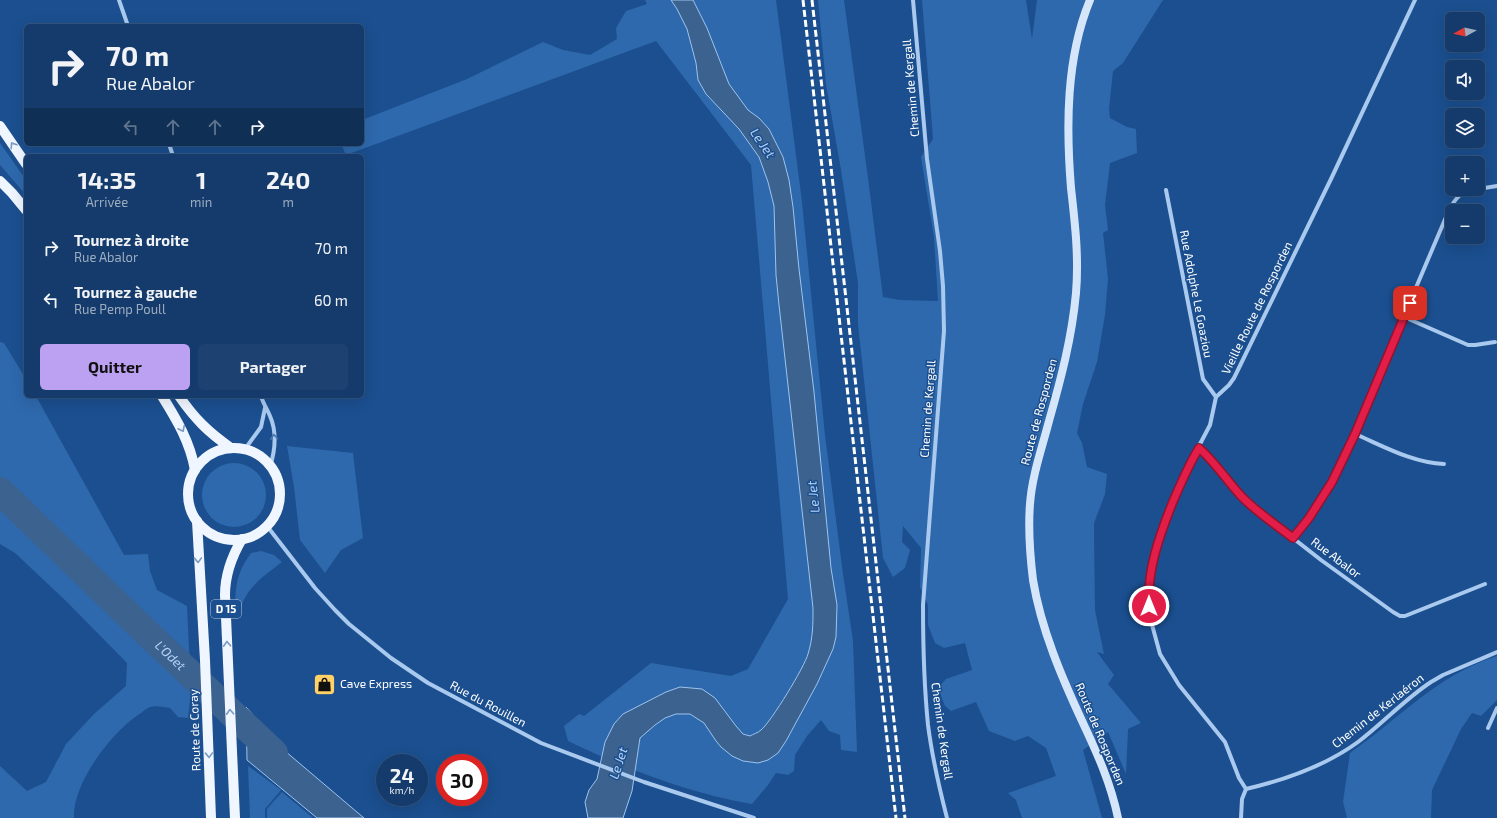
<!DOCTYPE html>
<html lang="fr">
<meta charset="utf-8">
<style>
body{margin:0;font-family:"Exo 2",sans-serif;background:#1d4271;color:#f1f3f6;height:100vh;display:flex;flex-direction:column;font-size:15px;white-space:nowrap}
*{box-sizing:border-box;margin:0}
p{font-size:13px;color:#9dadc1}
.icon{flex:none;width:22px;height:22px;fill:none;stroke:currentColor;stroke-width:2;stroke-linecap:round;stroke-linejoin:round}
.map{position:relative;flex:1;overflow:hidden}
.details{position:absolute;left:24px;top:154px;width:340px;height:244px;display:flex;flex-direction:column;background:#143b6b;border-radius:6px;box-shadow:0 4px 16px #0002,0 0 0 1px #33557e}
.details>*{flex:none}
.banner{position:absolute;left:24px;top:24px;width:340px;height:122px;border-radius:6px;box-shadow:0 4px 16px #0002,0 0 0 1px #33557e;background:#143b6b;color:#f1f3f6;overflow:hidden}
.needle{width:26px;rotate:262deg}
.fabs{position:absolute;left:1445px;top:12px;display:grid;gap:8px}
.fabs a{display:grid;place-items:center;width:40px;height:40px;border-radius:6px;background:#143b6b;box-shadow:0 4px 16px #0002,0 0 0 1px #33557e;font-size:20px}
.speed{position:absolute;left:376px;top:754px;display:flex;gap:8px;font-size:20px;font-weight:700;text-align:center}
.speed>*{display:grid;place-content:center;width:52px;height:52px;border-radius:50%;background:#143b6b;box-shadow:0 4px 16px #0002,0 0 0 1px #33557e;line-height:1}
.speed small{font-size:10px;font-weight:400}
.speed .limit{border:6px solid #d22;background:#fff;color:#111}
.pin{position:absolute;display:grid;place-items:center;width:34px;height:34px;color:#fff;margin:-17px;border-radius:8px;box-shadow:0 2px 6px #0006}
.me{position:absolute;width:44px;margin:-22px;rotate:0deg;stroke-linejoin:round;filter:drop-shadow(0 0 3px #0008)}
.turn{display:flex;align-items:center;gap:14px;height:84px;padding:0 16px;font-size:18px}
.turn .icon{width:52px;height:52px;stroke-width:2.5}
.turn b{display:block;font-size:28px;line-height:34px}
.lanes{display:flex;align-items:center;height:38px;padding:0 16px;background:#0003;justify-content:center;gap:20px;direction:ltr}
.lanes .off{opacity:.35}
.eta{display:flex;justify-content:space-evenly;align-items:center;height:68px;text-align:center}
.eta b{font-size:24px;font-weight:700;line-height:28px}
.cta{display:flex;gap:8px;margin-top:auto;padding:8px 16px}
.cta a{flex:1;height:46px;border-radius:6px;background:#bca0f2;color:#111;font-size:16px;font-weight:700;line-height:46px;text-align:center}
.cta a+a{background:#1d4271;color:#f1f3f6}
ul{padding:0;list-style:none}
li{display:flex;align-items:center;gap:12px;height:52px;padding:0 16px}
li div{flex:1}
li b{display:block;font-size:15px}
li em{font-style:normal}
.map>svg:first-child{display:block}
</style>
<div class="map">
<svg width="1497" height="818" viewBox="0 0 1497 818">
<rect width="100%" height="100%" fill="#1b4f8f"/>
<!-- green -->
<g fill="#2e69ad">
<path d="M645,0h131l26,202 23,233 18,139 10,67 4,111 -16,-2 -1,-15 -11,-4 -8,-11 -14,16 -12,19 -1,16 -6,4 -12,-2 -8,12 -16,19c-64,-11 -126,-35 -184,-63l-4,-15 15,-12 5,2 67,-53 80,13 17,-7 40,-70 -37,-434 -95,-124 -310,114 -5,-11h21v-24l105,-41 76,-37 20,8 27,5 27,-16 -1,-11 10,-17 21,-7z"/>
<polygon points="818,0 844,0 868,178 883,297 900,300 938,301 934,237 921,157 933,139 922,0 1026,0 1032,39 1037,0 1163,0 1123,63 1113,71 1109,109 1110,118 1127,127 1136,129 1137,153 1110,163 1105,205 1108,230 1103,233 1108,279 1105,315 1097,362 1083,404 1077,433 1082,443 1087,467 1107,474 1105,494 1094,523 1094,535 1095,610 1104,654 1097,652 1114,675 1108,684 1141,723 1128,729 1126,774 1108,732 1083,750 1102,818 1022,818 1016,800 1008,793 1056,776 1046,748 1028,736 1015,741 989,731 976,702 951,711 945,706 938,688 946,679 972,670 965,643 944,648 935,643 928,625 928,605 920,587 921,548 903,526 902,542 910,550 905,568 893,577 883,558 858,324 858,283 841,170 826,84"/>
<polygon points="0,143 26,180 26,195 0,165"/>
<path d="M0,342l4,1 22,36v17h10l88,159 24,-1 2,17 7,19 30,16 4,85 -3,27 -10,-1 -8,-9c-6,-1 -14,-3 -19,-1 -4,0 -9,6 -13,8 -27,18 -66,69 -64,103h-74v-52l27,25 19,-9 20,-38 28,-30 32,-28 1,-23 -61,-62 -51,-48 -15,-9z"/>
<polygon points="287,446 353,453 363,538 341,550 325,573 300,540 294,487"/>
<circle cx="234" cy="495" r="32"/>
<path d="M261,551l13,4 8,7c-17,13 -34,24 -41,45l-6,-1c1,-23 2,-33 16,-53z"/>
<path d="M1497,656v44l-16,16 -9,-3 -11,16 -29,61 -1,28h-84l-4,-16 7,-49c50,-35 87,-78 147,-97z"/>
<polygon points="248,766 281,790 265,809 265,818 250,818"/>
<polygon points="282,792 313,818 267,818 267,809"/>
</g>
<!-- water -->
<g fill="#3c6290" stroke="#9cc4f0">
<path d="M671,0h22l14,28 22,56 19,26 11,8 10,11 14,28 6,23 4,27 6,62 15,123 17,176 6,37 -1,32 -3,12 -16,35 -31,57 -8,12 -10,7 -10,3 -15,-2 -11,-5 -11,-9 -5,-6 -12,-18 -14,-9h-14l-11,4 -10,7 -15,13 -8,53 -9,27h-35l-3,-16 4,-12 8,-11 8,-37 9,-18 9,-10 43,-22 14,-5 22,2 13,9 21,28 7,8 7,2c3,-2 8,-3 11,-6 10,-8 44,-64 47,-76 5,-16 5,-30 5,-46l-34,-303 -3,-30 -2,-69 -6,-24 -9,-25 -20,-28 -33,-35 -8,-14 -2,-17 -9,-34 -10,-20z"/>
<polygon points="246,707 285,751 364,818 317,818 247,760"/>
</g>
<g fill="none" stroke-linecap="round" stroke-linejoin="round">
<!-- river -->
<path stroke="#3c6290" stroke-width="28" id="s1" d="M0,491l147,142 127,120"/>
<!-- minor -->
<g stroke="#a9c9ee" stroke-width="4">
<polyline points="119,0 128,26"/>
<path d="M913,0l14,159 13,92 3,35 1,45 -21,274c0,40 1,80 5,120 4,31 11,62 19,93"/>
<polyline points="169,144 173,156"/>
<polyline points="1478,189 1497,186"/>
<polyline points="1166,190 1203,379 1216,397"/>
<polyline points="1404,317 1468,345 1475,345 1495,342"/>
<path d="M261,396c2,7 6,13 9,20 7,16 5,35 0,51"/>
<path d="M1355,434c28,12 58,29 89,30"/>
<polyline points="1199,448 1215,463 1233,486 1252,506 1321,560 1393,612 1400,616 1405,616 1485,584"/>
<polyline points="245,449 261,427 265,408"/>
<polyline points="267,526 315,588 335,610 349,624 391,658 428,683 541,743 644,782 754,818"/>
<path d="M1293,538c19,-24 35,-47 48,-74l108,-254c6,-11 12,-19 26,-21"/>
<polyline points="1488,728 1497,708"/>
<path d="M1246,789c39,-9 79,-23 112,-47 25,-19 47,-43 73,-60l12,-7 54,-23"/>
<polyline points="1241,818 1242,799 1246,789 1239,778 1225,742 1179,685 1160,654 1151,621 1149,596 1152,562 1163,528 1189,465 1210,425 1216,397 1229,385 1234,378 1331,179 1415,0"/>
</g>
<!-- secondary -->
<path stroke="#d6e6fa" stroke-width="8" d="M1090,0c-24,58 -24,126 -19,188 4,35 8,69 5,105 -4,44 -15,86 -27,128 -7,27 -17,55 -19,83 -2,25 0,51 3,76 8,49 29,98 50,143 15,32 28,61 35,95"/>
<!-- primary -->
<g stroke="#f0f6ff" stroke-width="10">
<polyline points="0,126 26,164"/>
<polyline points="0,181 12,193 26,210"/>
<path d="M162,396c15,24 28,46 33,74"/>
<path d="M179,396c16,23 29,36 52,52"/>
<circle cx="234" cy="494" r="46"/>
<polyline points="197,521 205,660 211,818"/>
<path d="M235,818l-10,-223c0,-21 7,-39 17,-56"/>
</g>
<!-- rail -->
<g stroke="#fff" stroke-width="3" stroke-dasharray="7 3" stroke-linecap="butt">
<polyline points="803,0 896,818"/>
<polyline points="812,0 905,818"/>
</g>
</g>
<!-- one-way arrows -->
<defs><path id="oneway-chevron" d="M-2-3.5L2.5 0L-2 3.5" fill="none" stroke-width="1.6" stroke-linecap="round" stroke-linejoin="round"/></defs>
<g stroke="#7b9ac1">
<use href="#oneway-chevron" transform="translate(13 145) rotate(-123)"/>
<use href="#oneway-chevron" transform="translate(182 429) rotate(63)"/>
<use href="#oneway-chevron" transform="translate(198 560) rotate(88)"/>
<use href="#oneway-chevron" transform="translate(227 644) rotate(-93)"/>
<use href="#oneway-chevron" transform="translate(230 712) rotate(-93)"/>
<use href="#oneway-chevron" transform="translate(209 755) rotate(88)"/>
</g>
<use stroke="#4674ac" href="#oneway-chevron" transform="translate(274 437) rotate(-95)"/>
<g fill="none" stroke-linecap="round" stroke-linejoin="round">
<defs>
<path id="route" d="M1149,606c-2,-36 10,-69 23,-102 8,-19 16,-38 27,-56 17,15 28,33 43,49 15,15 34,28 51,41l16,-20 23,-36 23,-48 55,-131"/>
</defs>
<!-- route casing -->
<use href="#route" stroke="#92132f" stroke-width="10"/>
<!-- route -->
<use href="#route" stroke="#e11d48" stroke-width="7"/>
</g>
<!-- icons -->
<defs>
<symbol id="shop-square" viewBox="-11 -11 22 22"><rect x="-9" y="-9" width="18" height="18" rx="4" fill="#ffd166" stroke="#1b4f8f"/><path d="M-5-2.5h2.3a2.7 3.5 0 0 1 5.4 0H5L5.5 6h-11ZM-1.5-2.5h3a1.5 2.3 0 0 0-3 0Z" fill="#111"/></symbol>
</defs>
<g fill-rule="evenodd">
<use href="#shop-square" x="312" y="672" width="25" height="25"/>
</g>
<g text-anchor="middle" stroke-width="3" stroke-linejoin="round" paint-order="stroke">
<!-- shield labels -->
<rect fill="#1b4f8f" stroke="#bbcadd" stroke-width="1" x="211" y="600" width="30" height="18" rx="3"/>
<g font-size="11" font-weight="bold" fill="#fff">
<text x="226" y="613">D 15</text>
</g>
<!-- street labels -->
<g font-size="12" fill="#fff" stroke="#1b4f8f">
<text transform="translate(911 88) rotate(-95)" y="4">Chemin de Kergall</text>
<text transform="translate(1196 294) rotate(79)" y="4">Rue Adolphe Le Goaziou</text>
<text transform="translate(1257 308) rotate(-64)" y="4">Vieille Route de Rosporden</text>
<text transform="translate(928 409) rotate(-86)" y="4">Chemin de Kergall</text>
<text transform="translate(1039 412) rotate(-75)" y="4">Route de Rosporden</text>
<text transform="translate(1336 558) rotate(37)" y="4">Rue Abalor</text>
<text transform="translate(488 704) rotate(28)" y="4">Rue du Rouillen</text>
<text transform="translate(1378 711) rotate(-38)" y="4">Chemin de Kerlaéron</text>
<text transform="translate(195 730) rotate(-92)" y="4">Route de Coray</text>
<text transform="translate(942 731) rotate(82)" y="4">Chemin de Kergall</text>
<text transform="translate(1100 734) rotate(67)" y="4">Route de Rosporden</text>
</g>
<!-- poi labels -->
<g font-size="12" fill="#fff" stroke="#1b4f8f" text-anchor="start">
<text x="340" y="688">Cave Express</text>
</g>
<!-- water labels -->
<g font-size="13" font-style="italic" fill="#b5d3f5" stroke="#1b4f8f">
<text transform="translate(763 143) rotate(55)" y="5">Le Jet</text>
<text transform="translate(813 497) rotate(-96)" y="5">Le Jet</text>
<text dy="5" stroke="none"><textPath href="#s1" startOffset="237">L'Odet</textPath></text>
<text transform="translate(618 763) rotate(-72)" y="5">Le Jet</text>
</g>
</g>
</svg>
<div class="fabs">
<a><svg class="needle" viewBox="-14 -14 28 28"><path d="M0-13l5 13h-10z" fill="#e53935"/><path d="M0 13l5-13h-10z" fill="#9dadc1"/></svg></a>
<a><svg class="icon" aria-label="sound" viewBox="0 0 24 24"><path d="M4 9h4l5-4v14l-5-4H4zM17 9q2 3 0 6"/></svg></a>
<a><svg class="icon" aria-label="layers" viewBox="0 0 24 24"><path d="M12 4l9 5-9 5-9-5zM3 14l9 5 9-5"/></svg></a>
<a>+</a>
<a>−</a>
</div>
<div class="speed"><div>24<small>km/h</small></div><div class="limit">30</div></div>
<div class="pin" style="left:1410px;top:303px;background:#d93025"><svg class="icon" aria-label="arrive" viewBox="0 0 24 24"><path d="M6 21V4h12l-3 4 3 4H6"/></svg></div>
<svg class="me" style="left:1149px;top:606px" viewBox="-20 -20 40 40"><circle r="17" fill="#e11d48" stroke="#fff" stroke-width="3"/><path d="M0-11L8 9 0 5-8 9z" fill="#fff"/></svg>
<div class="banner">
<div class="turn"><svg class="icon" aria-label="right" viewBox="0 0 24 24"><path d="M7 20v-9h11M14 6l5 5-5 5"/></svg><div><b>70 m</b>Rue Abalor</div></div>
<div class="lanes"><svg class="icon off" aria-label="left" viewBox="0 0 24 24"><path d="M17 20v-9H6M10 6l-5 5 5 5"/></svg><svg class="icon off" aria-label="ahead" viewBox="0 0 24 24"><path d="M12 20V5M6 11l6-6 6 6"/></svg><svg class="icon off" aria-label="ahead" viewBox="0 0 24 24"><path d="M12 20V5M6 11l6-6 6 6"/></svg><svg class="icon" aria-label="right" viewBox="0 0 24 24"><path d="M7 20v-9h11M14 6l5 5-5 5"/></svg></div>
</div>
<section class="details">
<div class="eta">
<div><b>14:35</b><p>Arrivée</p></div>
<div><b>1</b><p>min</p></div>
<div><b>240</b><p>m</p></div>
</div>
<ul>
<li><svg class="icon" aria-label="right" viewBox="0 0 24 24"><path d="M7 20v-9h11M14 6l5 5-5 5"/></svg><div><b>Tournez à droite</b><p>Rue Abalor</p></div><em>70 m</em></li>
<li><svg class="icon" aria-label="left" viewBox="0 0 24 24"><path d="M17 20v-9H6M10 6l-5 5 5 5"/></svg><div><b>Tournez à gauche</b><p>Rue Pemp Poull</p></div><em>60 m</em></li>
</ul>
<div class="cta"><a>Quitter</a><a>Partager</a></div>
</section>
</div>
